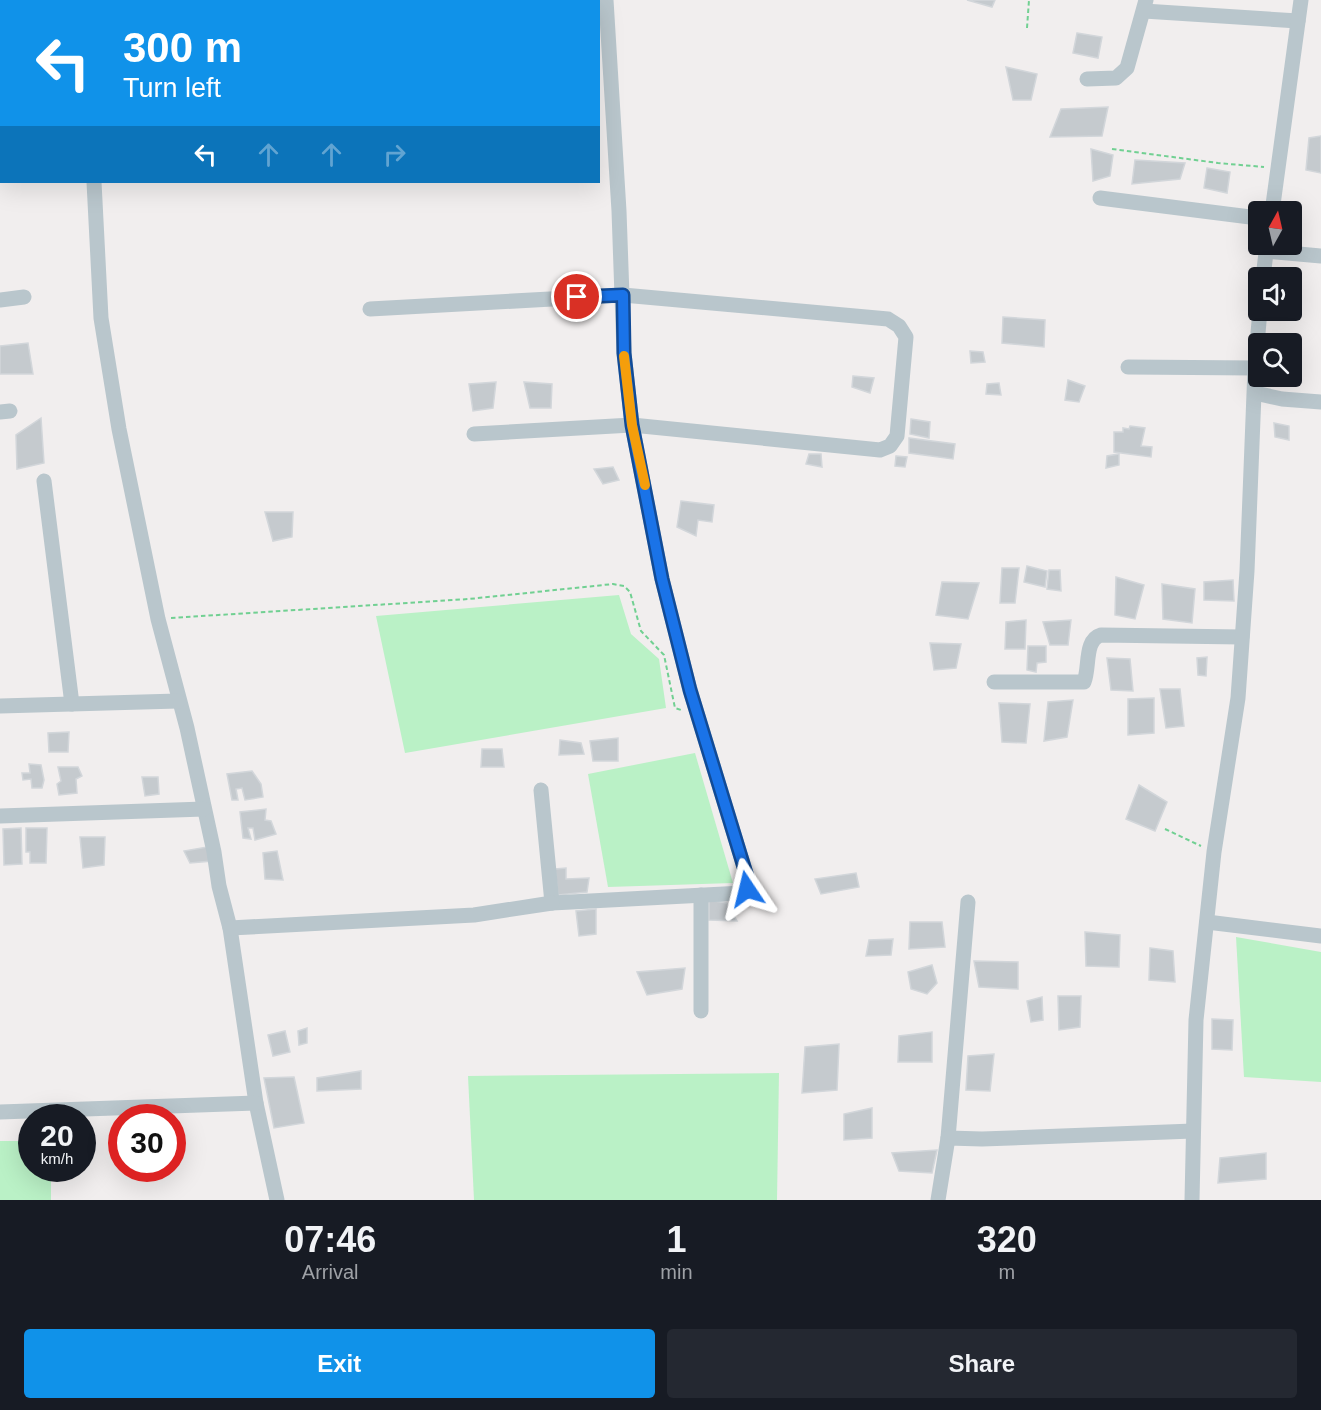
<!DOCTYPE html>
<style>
body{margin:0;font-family:Helvetica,sans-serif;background:#242831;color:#f1f3f6;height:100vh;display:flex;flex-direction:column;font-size:22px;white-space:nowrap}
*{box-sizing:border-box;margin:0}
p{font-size:20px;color:#9ea1a6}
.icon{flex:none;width:33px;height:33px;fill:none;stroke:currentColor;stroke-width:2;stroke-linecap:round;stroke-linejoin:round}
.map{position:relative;height:1200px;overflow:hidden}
.side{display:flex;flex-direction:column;background:#171b24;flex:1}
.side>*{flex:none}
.banner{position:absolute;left:0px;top:0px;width:600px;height:183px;box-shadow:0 6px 24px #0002;background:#1092e9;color:#fff;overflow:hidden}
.needle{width:39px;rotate:8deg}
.buttons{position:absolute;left:1248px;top:201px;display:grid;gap:12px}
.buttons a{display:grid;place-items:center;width:54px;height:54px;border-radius:6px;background:#171b24;box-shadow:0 6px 24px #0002;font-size:30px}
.speed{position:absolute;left:18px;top:1104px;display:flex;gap:12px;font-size:30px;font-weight:700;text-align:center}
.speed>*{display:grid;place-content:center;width:78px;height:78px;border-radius:50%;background:#171b24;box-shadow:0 6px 24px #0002;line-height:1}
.speed small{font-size:15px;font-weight:400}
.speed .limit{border:9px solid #d22;background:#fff;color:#111}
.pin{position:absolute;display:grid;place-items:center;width:51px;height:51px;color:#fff;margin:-26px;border:3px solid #fff;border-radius:50%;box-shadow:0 2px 6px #0007}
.me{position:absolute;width:66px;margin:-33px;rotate:350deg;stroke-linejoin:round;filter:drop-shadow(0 0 4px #0008)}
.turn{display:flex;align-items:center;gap:21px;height:126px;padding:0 24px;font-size:27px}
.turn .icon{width:78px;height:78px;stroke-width:2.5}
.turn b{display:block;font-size:42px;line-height:51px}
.lanes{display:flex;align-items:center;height:57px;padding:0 24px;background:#0003;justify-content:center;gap:30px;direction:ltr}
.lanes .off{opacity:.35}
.eta{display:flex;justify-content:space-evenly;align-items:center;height:102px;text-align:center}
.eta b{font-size:36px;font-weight:700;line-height:42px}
.primary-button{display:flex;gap:12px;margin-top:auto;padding:12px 24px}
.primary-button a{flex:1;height:69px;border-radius:6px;background:#1092e9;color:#fff;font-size:24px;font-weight:700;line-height:69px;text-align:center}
.primary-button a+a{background:#242831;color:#f1f3f6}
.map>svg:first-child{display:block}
</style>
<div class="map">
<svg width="1321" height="1200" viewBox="0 0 1321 1200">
<rect width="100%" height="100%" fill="#f1eeee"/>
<!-- green -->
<g fill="#baf1c6">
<polygon points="619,595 631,634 659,659 666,708 405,753 376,616"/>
<polygon points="695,753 733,883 608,887 588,774"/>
<polygon points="1236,937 1321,952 1321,1082 1244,1077"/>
<polygon points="779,1073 777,1200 474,1200 468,1076"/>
<polygon points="0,1141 31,1141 32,1168 51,1169 51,1200 0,1200"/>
</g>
<!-- building -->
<g fill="#c5cace" stroke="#d2d6da" stroke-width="1.5">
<polygon points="967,0 995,0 992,7"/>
<polygon points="1077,33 1102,37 1098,58 1073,53"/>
<polygon points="1006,67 1037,74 1031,100 1013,100"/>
<polygon points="1108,107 1102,136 1050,137 1061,109"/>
<polygon points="1321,136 1321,173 1306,170 1309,138"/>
<polygon points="1091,149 1113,155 1110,176 1093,181"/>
<polygon points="1135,160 1185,163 1180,179 1132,184"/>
<polygon points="1207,168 1230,172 1227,193 1204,188"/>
<polygon points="1003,317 1045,320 1044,347 1002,343"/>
<polygon points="28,343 33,374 0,374 0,346"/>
<polygon points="970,351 983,352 985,362 971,363"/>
<polygon points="853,376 874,378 870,393 852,387"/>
<polygon points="1068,380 1085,386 1079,402 1065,400"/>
<polygon points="496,382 493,408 473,411 469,384"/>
<polygon points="524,382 552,384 551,408 530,408"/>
<polygon points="999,383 1001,395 986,394 987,384"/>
<polygon points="41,418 44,463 17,469 16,435"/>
<polygon points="911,419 930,422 929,438 910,434"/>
<polygon points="1274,423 1289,426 1289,440 1275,437"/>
<polygon points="1130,426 1145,428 1141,446 1152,447 1151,457 1114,452 1114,432 1123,432 1123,428 1129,429"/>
<polygon points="909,438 955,444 953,459 909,453"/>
<polygon points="809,454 821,454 822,467 806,464"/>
<polygon points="1119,454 1119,465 1106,468 1107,456"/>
<polygon points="896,456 907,457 905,467 895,466"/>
<polygon points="613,467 619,480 603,484 594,469"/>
<polygon points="681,501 714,505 712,522 698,520 696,536 677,527"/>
<polygon points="265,512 293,512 292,537 273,541"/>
<polygon points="1027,566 1047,571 1045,587 1024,582"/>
<polygon points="1002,568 1019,568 1015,603 1000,603"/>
<polygon points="1049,570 1060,570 1061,591 1047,589"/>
<polygon points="1116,577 1144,585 1135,619 1115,615"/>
<polygon points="1233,580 1234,601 1204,600 1204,582"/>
<polygon points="942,582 979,583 968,619 936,615"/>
<polygon points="1162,584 1195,589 1192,623 1163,619"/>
<polygon points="1026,620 1025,649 1005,649 1006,622"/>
<polygon points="1071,620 1068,645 1050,645 1043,622"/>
<polygon points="930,643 961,644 956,668 934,670"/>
<polygon points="1028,646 1046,646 1046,662 1037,663 1036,672 1027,670"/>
<polygon points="1207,657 1206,676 1198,675 1197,658"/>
<polygon points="1107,658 1130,659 1133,691 1111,690"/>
<polygon points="1160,689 1180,689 1184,726 1166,728"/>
<polygon points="1154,698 1154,733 1128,735 1128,699"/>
<polygon points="1073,700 1067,737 1044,741 1048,702"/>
<polygon points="999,703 1030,704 1026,743 1002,742"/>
<polygon points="69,732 68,752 49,752 48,733"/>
<polygon points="618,738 618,761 593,761 590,741"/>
<polygon points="560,740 581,743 584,754 559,755"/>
<polygon points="482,749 502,749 504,767 481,767"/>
<polygon points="29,764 41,765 44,780 42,788 32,788 31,779 23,780 22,773 30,773"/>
<polygon points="58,767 78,767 82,776 76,779 77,793 59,795 57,784 61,781"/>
<polygon points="252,771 261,784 263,797 245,800 242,788 236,789 238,800 232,800 227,774"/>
<polygon points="142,777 158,777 159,794 145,796"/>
<polygon points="1139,785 1167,802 1155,831 1126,819"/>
<polygon points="266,809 265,820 271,821 276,834 255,840 253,828 248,828 251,839 243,838 240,812"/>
<polygon points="21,828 22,864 4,865 3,829"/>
<polygon points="26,828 47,828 46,863 30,863 30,852 26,852"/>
<polygon points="80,837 105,837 104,865 83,868"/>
<polygon points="207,847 212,861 190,863 184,851"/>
<polygon points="277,851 283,880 265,879 263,853"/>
<polygon points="566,868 566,879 589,878 587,892 558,895 555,869"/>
<polygon points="856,873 859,887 821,894 815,879"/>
<polygon points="709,900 727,903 737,921 709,920"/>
<polygon points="596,909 596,934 579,936 576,911"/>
<polygon points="910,922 942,922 945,947 909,949"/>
<polygon points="1085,932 1120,935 1119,967 1086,966"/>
<polygon points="893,939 891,955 866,956 869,940"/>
<polygon points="1150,948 1173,951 1175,982 1149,980"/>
<polygon points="974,961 1018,962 1018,989 979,987"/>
<polygon points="932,965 937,983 927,994 911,989 908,972"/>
<polygon points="685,968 682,989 647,995 637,972"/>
<polygon points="1058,996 1081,996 1080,1027 1059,1030"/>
<polygon points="1042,997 1043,1020 1031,1022 1027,1001"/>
<polygon points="1212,1019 1233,1020 1232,1050 1212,1049"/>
<polygon points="307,1028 307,1043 299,1045 298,1031"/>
<polygon points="285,1031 290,1052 273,1056 268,1035"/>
<polygon points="932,1032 932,1062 898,1062 899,1036"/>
<polygon points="839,1044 837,1090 802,1093 805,1047"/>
<polygon points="994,1054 990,1091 966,1090 968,1056"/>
<polygon points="361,1071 361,1089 317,1091 317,1078"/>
<polygon points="294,1077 304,1123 274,1128 264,1078"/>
<polygon points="872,1108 872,1138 844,1140 844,1114"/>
<polygon points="937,1150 932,1173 899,1171 892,1153"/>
<polygon points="1266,1153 1266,1179 1218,1183 1220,1158"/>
</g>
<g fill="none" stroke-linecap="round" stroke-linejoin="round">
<!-- path -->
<g stroke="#71d092" stroke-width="2" stroke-dasharray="4.5 3" stroke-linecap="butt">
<polyline points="1027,28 1029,0"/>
<polyline points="1112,149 1218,163 1264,167"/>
<polyline points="171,618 469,599 613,584 624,586 630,592 641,631 664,655 675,708 681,710"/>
<polyline points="1165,829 1201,846"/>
</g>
<!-- minor -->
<g stroke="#b9c6cc" stroke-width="15">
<polyline points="87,0 87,2"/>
<polyline points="1144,11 1298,21"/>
<polyline points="1087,79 1116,78 1127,68 1146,0"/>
<polyline points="94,182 101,318 119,429 158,619 187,728 214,852 219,886 230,928 256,1103 277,1200"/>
<polyline points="1100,198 1258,218"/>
<polyline points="1272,212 1301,0"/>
<polyline points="1266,251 1321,256"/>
<polyline points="1263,278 1267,244"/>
<polyline points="0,300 24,297"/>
<polyline points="370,309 623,295 888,319 899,326 906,337 897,436 890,446 880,450 632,425 474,434"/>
<polyline points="1128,367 1255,368"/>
<polyline points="1255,393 1282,399 1321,402"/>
<polyline points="0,412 10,411"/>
<polyline points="44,481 72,704"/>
<path d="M994,682h90c6,-15 0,-42 17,-47l141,2"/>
<polyline points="0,706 178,701"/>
<polyline points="541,790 552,903 743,893 747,889 748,880 690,690 662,579 632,425 624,353 619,211 606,0"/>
<polyline points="0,816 204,809"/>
<polyline points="1207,922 1321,936"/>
<polyline points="230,928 474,915 552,903"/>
<polyline points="701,1011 701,895"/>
<polyline points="0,1112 256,1103"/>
<polyline points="948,1138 968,902"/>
<polyline points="938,1200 948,1138 982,1139 1193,1131"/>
<polyline points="1192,1200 1196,1020 1214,852 1238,698 1247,571 1255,368 1260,310"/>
</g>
</g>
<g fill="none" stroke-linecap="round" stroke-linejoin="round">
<defs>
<polyline id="route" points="577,297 623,295 624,353 632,425 662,579 690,690 748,880 747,889"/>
</defs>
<!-- route casing -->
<use href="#route" stroke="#114b97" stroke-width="15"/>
<!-- route -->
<use href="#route" stroke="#1a73e8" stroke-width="10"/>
<!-- slow -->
<polyline stroke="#f59e0b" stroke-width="10" points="624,356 632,425 645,485"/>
</g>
</svg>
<div class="buttons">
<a><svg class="needle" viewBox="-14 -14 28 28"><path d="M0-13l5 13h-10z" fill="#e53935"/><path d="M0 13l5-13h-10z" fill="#9ea1a6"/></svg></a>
<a><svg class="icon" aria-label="sound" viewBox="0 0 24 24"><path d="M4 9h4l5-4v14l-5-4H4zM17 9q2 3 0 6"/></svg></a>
<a><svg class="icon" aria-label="search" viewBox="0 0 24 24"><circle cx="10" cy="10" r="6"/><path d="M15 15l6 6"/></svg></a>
</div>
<div class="speed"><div>20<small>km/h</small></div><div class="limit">30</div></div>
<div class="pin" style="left:577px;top:297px;background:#d93025"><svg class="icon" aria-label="arrive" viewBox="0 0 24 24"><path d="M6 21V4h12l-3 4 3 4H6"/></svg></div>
<svg class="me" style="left:747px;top:889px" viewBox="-20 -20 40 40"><path d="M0-17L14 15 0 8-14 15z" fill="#1a73e8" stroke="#fff" stroke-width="4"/></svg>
<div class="banner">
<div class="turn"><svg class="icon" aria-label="left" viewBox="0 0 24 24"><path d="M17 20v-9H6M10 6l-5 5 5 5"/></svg><div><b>300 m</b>Turn left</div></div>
<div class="lanes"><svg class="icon" aria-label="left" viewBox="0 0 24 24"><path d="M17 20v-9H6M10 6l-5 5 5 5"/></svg><svg class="icon off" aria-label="ahead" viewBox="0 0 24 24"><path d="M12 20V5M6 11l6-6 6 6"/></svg><svg class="icon off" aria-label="ahead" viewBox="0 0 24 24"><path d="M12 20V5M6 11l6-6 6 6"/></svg><svg class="icon off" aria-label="right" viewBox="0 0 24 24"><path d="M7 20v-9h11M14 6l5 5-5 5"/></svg></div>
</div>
</div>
<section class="side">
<div class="eta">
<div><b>07:46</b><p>Arrival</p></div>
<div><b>1</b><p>min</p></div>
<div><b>320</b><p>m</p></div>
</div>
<div class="primary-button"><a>Exit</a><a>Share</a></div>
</section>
